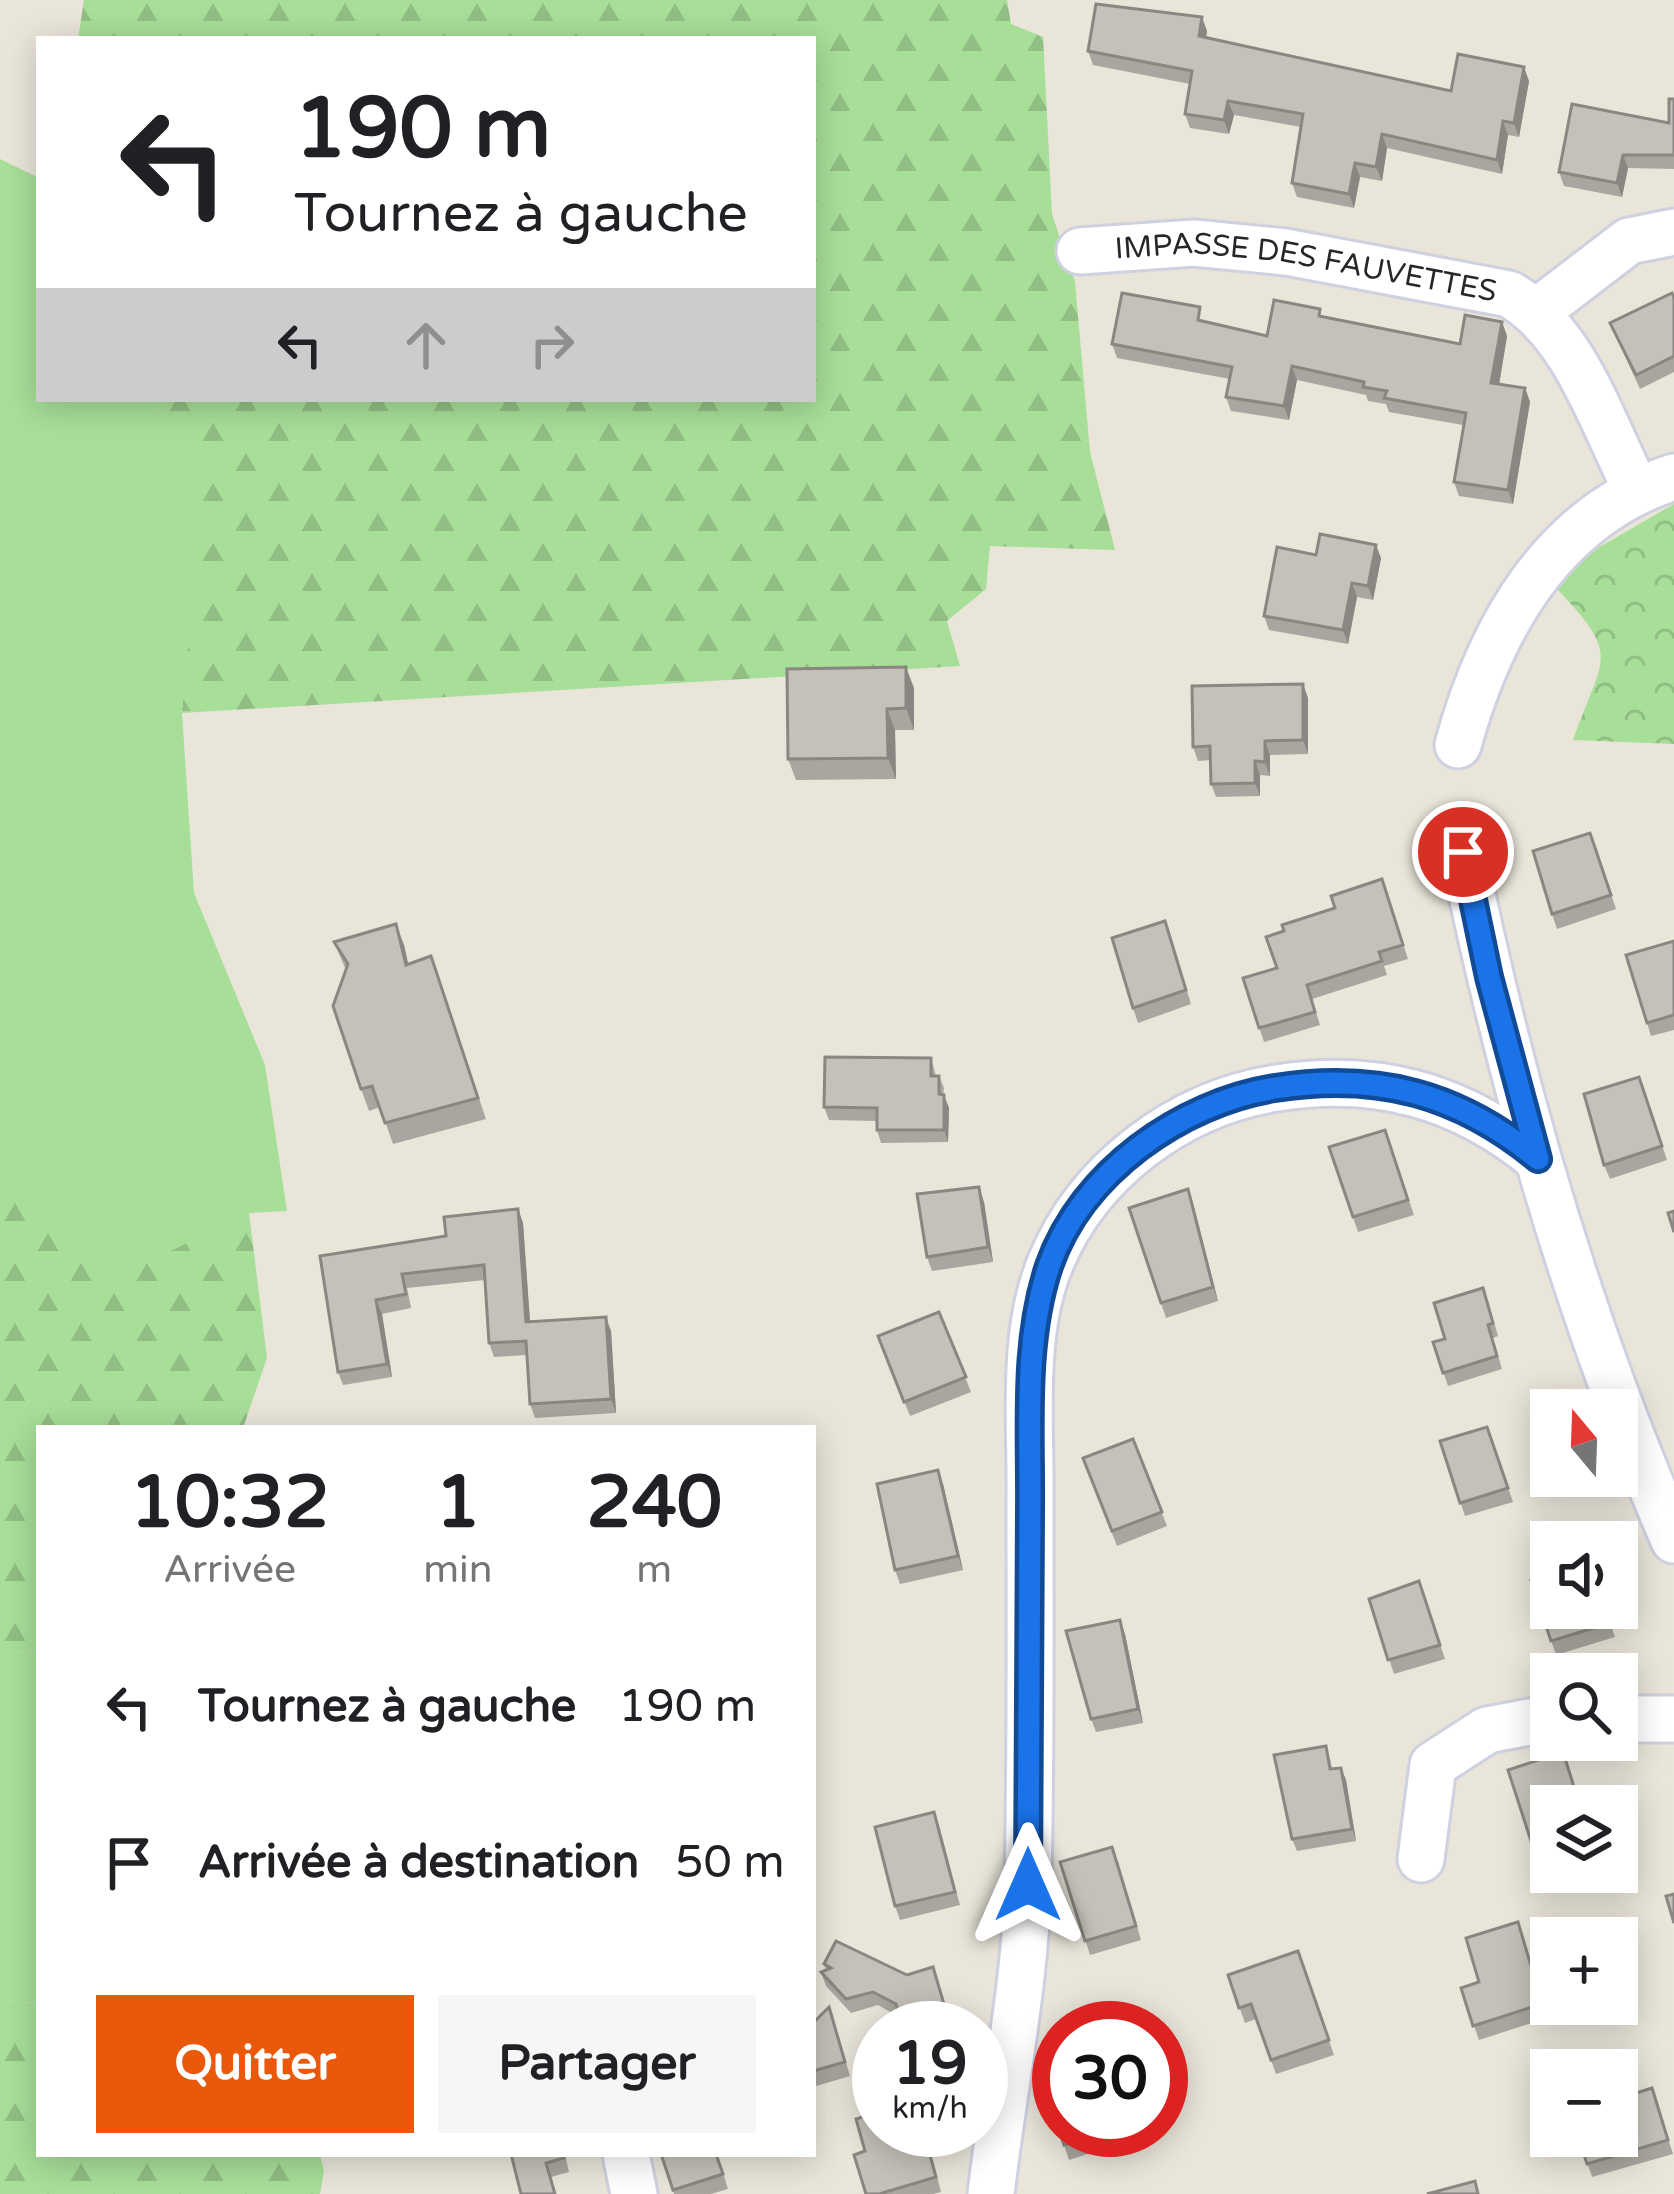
<!DOCTYPE html>
<html lang="fr">
<meta charset="utf-8">
<style>
body{margin:0;font-family:"Varela Round",sans-serif;background:#f6f6f6;color:#202124;height:100vh;display:flex;flex-direction:column;font-size:45px;white-space:nowrap}
*{box-sizing:border-box;margin:0}
p{font-size:39px;color:#757577}
.icon{flex:none;width:66px;height:66px;fill:none;stroke:currentColor;stroke-width:2;stroke-linecap:round;stroke-linejoin:round}
.map{position:relative;flex:1;overflow:hidden}
.drawer{position:absolute;left:36px;top:1425px;width:780px;height:732px;display:flex;flex-direction:column;background:#fff;border-radius:0px;box-shadow:0 6px 30px #0003}
.drawer>*{flex:none}
.hud{position:absolute;left:36px;top:36px;width:780px;height:366px;border-radius:0px;box-shadow:0 6px 30px #0003;background:#fff;color:#202124;overflow:hidden}
.needle{width:78px;rotate:341deg}
.buttons{position:absolute;left:1530px;top:1389px;display:grid;gap:24px}
.buttons a{display:grid;place-items:center;width:108px;height:108px;border-radius:0px;background:#fff;box-shadow:0 6px 30px #0003;font-size:60px}
.speed{position:absolute;left:852px;top:2001px;display:flex;gap:24px;font-size:60px;font-weight:700;text-align:center}
.speed>*{display:grid;place-content:center;width:156px;height:156px;border-radius:50%;background:#fff;box-shadow:0 6px 30px #0003;line-height:1}
.speed small{font-size:30px;font-weight:400}
.speed .limit{border:18px solid #d22;background:#fff;color:#111}
.pin{position:absolute;display:grid;place-items:center;width:102px;height:102px;color:#fff;margin:-51px;border:6px solid #fff;border-radius:50%;box-shadow:0 3px 12px #0007}
.me{position:absolute;width:132px;margin:-66px;rotate:0deg;stroke-linejoin:round;filter:drop-shadow(0 0 9px #0008)}
.turn{display:flex;align-items:center;gap:42px;height:252px;padding:0 60px;font-size:54px}
.turn .icon{width:156px;height:156px;stroke-width:2.5}
.turn b{display:block;font-size:84px;line-height:102px}
.lanes{display:flex;align-items:center;height:114px;padding:0 60px;background:#0003;justify-content:center;gap:60px;direction:ltr}
.lanes .off{opacity:.35}
.eta{display:flex;justify-content:space-evenly;align-items:center;height:204px;text-align:center}
.eta b{font-size:72px;font-weight:800;line-height:84px}
.action{display:flex;gap:24px;margin-top:auto;padding:24px 60px}
.action a{flex:1;height:138px;border-radius:0px;background:#ea580c;color:#fff;font-size:48px;font-weight:800;line-height:138px;text-align:center}
.action a+a{background:#f6f6f6;color:#202124}
ul{padding:0;list-style:none}
li{display:flex;align-items:center;gap:36px;height:156px;padding:0 60px}
li div{flex:1}
li b{display:block;font-size:45px}
li em{font-style:normal}
.map>svg:first-child{display:block}
</style>
<div class="map">
<svg width="1674" height="2194" viewBox="0 0 1674 2194">
<defs>
<pattern id="forest-firs" width="22" height="20" patternUnits="userSpaceOnUse" patternTransform="scale(3)"><rect width="22" height="20" fill="#a7de98"/><path d="M5 1l3.5 6h-7zM16 11l3.5 6h-7z" fill="#90be83"/></pattern>
<pattern id="park-crowns" width="20" height="18" patternUnits="userSpaceOnUse" patternTransform="scale(3)"><rect width="20" height="18" fill="#a7de98"/><path d="M2 6a3 3 0 1 1 6 0M12 15a3 3 0 1 1 6 0" fill="none" stroke="#90be83"/></pattern>
</defs>
<rect width="100%" height="100%" fill="#e9e5d9"/>
<!-- grass -->
<g fill="#a7de98">
<polygon points="0,159 39,178 39,399 145,399 207,452 182,713 194,893 265,1065 287,1211 249,1213 114,1278 0,1157"/>
<polygon points="39,1649 39,2003 0,2001 0,1655"/>
</g>
<!-- forest -->
<g fill="url(#forest-firs)">
<polygon points="84,0 1007,0 1011,24 1043,37 1052,214 1075,282 1090,452 1115,550 990,546 986,589 947,621 960,666 182,713 206,452 145,399 813,399 813,39 78,39"/>
<polygon points="0,1157 114,1278 249,1213 267,1358 243,1428 39,1428 39,1649 0,1655"/>
<polygon points="0,2001 39,2003 39,2154 320,2154 324,2171 320,2194 0,2194"/>
</g>
<!-- park -->
<path fill="url(#park-crowns)" d="M1674,504v240l-101,-4c31,-87 49,-83 -18,-153l34,-34z"/>
<g fill="none" stroke-linecap="round" stroke-linejoin="round">
<defs>
<g id="street">
<path id="s1" d="M1080,251l114,-8 92,9 223,42c65,36 94,131 127,195"/>
<polyline points="1539,310 1629,241 1674,232"/>
<path d="M1458,745c32,-116 94,-229 216,-268"/>
<path d="M1463,852c48,234 116,469 211,688"/>
<polyline points="1617,1719 1674,1719"/>
<polyline points="1421,1859 1433,1765 1487,1730 1551,1718"/>
<polyline points="626,2154 634,2194"/>
<path d="M991,2194c12,-104 35,-211 37,-315 3,-127 2,-255 2,-382 1,-75 -9,-162 20,-233 38,-93 129,-161 227,-176 100,-16 184,8 261,71"/>
</g>
</defs>
<!-- street casing -->
<use href="#street" stroke="#cfd0e0" stroke-width="51"/>
<!-- street -->
<use href="#street" stroke="#fff" stroke-width="45"/>
</g>
<!-- wall -->
<g fill="#a9a69f">
<polygon points="1207,31 1206,38 1451,91 1529,81 1519,137 1508,135 1502,174 1387,148 1382,181 1360,177 1354,208 1297,197 1292,183 1301,127 1234,115 1229,134 1190,128 1185,114 1190,84 1093,65 1088,51"/>
<polygon points="1674,99 1674,169 1628,168 1622,197 1564,186 1559,172 1669,123"/>
<polygon points="1674,298 1674,372 1640,389 1610,323"/>
<polygon points="1323,316 1460,344 1502,322 1507,336 1499,385 1525,388 1530,402 1513,504 1459,496 1454,482 1463,425 1389,412 1386,404 1368,401 1366,395 1297,380 1289,420 1231,411 1226,397 1230,379 1117,358 1112,344 1205,322 1267,336"/>
<polygon points="1381,558 1373,600 1357,597 1348,644 1269,630 1264,616"/>
<polygon points="914,688 914,730 895,730 896,779 796,780 788,759"/>
<polygon points="1308,698 1308,754 1270,755 1270,776 1260,775 1260,796 1216,797 1211,784 1211,760 1198,761 1193,747"/>
<polygon points="1590,833 1616,909 1557,929 1552,914"/>
<polygon points="1382,879 1408,959 1384,966 1387,975 1312,999 1320,1025 1264,1042 1243,978 1277,968 1284,931 1335,908"/>
<polygon points="1170,935 1191,1004 1138,1023 1133,1008"/>
<polygon points="1674,941 1674,1030 1651,1036 1647,1023"/>
<polygon points="334,942 404,945 408,964 431,956 486,1119 393,1144 380,1107 369,1111 361,1089 346,970"/>
<polygon points="931,1058 936,1076 939,1076 944,1088 943,1095 949,1108 948,1142 881,1143 877,1130 877,1121 829,1120 824,1107"/>
<polygon points="1639,1077 1667,1160 1610,1179 1604,1165"/>
<polygon points="1385,1130 1414,1215 1358,1232 1329,1147"/>
<polygon points="1188,1189 1218,1301 1166,1318 1129,1208"/>
<polygon points="984,1202 993,1262 932,1271 927,1257"/>
<polygon points="518,1209 523,1223 530,1322 611,1331 616,1413 535,1418 530,1404 527,1355 494,1357 489,1343 485,1280 407,1288 411,1308 382,1314 392,1377 343,1385 338,1372 320,1256 446,1236"/>
<polygon points="1488,1301 1498,1336 1493,1338 1502,1369 1448,1386 1433,1342 1445,1339"/>
<polygon points="939,1312 971,1392 910,1416 878,1336"/>
<polygon points="1487,1427 1513,1502 1465,1516 1440,1441"/>
<polygon points="1133,1439 1167,1526 1117,1546 1083,1458"/>
<polygon points="943,1484 963,1570 900,1584 895,1570"/>
<polygon points="1531,1580 1605,1608 1615,1637 1556,1655"/>
<polygon points="1419,1581 1445,1659 1394,1674 1369,1599"/>
<polygon points="1125,1634 1143,1723 1096,1732 1091,1719"/>
<polygon points="1330,1758 1332,1769 1341,1768 1346,1780 1356,1841 1297,1851 1292,1839"/>
<polygon points="1508,1770 1551,1806 1551,1854 1537,1858"/>
<polygon points="939,1826 960,1905 900,1920 895,1906"/>
<polygon points="1118,1861 1141,1940 1090,1955 1060,1862"/>
<polygon points="1298,1951 1334,2055 1276,2074 1256,2019 1245,2023 1228,1975"/>
<polygon points="824,1964 907,1975 899,2017 878,2005 851,2013 826,1986 821,1972 826,1970"/>
<polygon points="1551,1965 1551,2004 1564,2004 1566,2012 1479,2040 1461,1988 1532,1966"/>
<polygon points="829,2007 850,2076 813,2087 813,2023"/>
<polygon points="1652,2088 1673,2154 1592,2177 1578,2136"/>
<polygon points="1059,2130 1127,2130 1131,2140 1069,2160"/>
<polygon points="928,2141 941,2192 933,2194 866,2194"/>
<polygon points="511,2154 565,2154 569,2172 551,2177"/>
<polygon points="661,2154 717,2154 728,2189 711,2194 674,2194"/>
</g>
<!-- shaded-wall -->
<g fill="#8a8782">
<polygon points="1202,17 1207,31 1204,50 1199,36"/>
<polygon points="1524,67 1529,81 1519,137 1514,123"/>
<polygon points="1228,101 1234,115 1229,134 1224,120"/>
<polygon points="1503,121 1508,135 1502,174 1497,160"/>
<polygon points="1382,134 1387,148 1382,181 1376,167"/>
<polygon points="1623,155 1628,168 1622,197 1617,183"/>
<polygon points="1355,163 1360,177 1354,208 1349,194"/>
<polygon points="1502,322 1507,336 1497,397 1491,383"/>
<polygon points="1292,366 1297,380 1289,420 1284,406"/>
<polygon points="1525,388 1530,402 1513,504 1508,490"/>
<polygon points="1376,545 1381,558 1373,600 1368,586"/>
<polygon points="1352,583 1357,597 1348,644 1343,630"/>
<polygon points="906,667 914,688 914,730 906,708"/>
<polygon points="1303,684 1308,698 1308,754 1303,740"/>
<polygon points="887,709 895,730 896,779 888,758"/>
<polygon points="1265,741 1270,755 1270,776 1265,762"/>
<polygon points="1255,761 1260,775 1260,796 1255,783"/>
<polygon points="396,924 404,945 413,986 406,965"/>
<polygon points="944,1095 949,1108 948,1142 944,1130"/>
<polygon points="979,1187 984,1202 993,1262 988,1247"/>
<polygon points="1188,1189 1193,1203 1218,1301 1213,1287"/>
<polygon points="518,1209 523,1223 531,1336 526,1322"/>
<polygon points="376,1300 382,1314 392,1377 387,1364"/>
<polygon points="606,1317 611,1331 616,1413 611,1399"/>
<polygon points="938,1470 943,1484 963,1570 958,1556"/>
<polygon points="1120,1620 1125,1634 1143,1723 1138,1709"/>
<polygon points="1341,1768 1346,1780 1356,1841 1352,1829"/>
</g>
<!-- building -->
<g fill="#c5c1b9" stroke="#8a8782" stroke-width="3">
<polygon points="1096,4 1202,17 1199,36 1451,91 1458,54 1524,67 1514,123 1503,121 1497,160 1382,134 1376,167 1355,163 1349,194 1292,183 1303,114 1228,101 1224,120 1185,114 1192,71 1088,51"/>
<polygon points="1669,99 1674,99 1674,155 1623,155 1617,183 1559,172 1572,104 1669,123"/>
<polygon points="1122,293 1200,307 1198,320 1267,336 1274,300 1320,309 1319,316 1460,344 1465,315 1502,322 1491,383 1525,388 1508,490 1454,482 1466,413 1384,398 1387,391 1363,387 1364,382 1292,366 1284,406 1226,397 1232,367 1112,344"/>
<polygon points="1672,293 1674,298 1674,356 1636,375 1610,323"/>
<polygon points="1320,534 1376,545 1368,586 1352,583 1343,630 1264,616 1277,547 1316,555"/>
<polygon points="906,667 906,708 887,709 888,758 788,759 787,669"/>
<polygon points="1303,684 1303,740 1265,741 1265,762 1255,761 1255,783 1211,784 1210,746 1193,747 1192,686"/>
<polygon points="1590,833 1611,895 1552,914 1533,851"/>
<polygon points="1382,879 1403,945 1379,952 1382,961 1307,985 1315,1012 1259,1028 1243,978 1277,968 1266,937 1284,931 1282,925 1335,908 1331,896"/>
<polygon points="1165,921 1186,990 1133,1008 1112,938"/>
<polygon points="396,924 406,965 431,956 478,1098 385,1123 372,1086 361,1089 333,1006 348,964 334,942"/>
<polygon points="1674,941 1674,1015 1647,1023 1626,955"/>
<polygon points="825,1057 931,1058 931,1076 939,1076 939,1094 944,1095 944,1130 877,1130 877,1108 824,1107"/>
<polygon points="1639,1077 1662,1146 1604,1165 1584,1094"/>
<polygon points="1385,1130 1408,1200 1353,1217 1329,1147"/>
<polygon points="979,1187 988,1247 927,1257 917,1194"/>
<polygon points="1188,1189 1213,1287 1161,1303 1129,1208"/>
<polygon points="518,1209 526,1322 606,1317 611,1399 530,1404 526,1341 489,1343 484,1265 402,1274 406,1294 376,1300 387,1364 338,1372 320,1256 446,1236 444,1217"/>
<polygon points="1674,1211 1674,1232 1668,1213"/>
<polygon points="1483,1288 1493,1323 1488,1325 1497,1356 1443,1373 1433,1342 1445,1339 1434,1303"/>
<polygon points="939,1312 966,1377 904,1402 878,1336"/>
<polygon points="1487,1427 1508,1488 1460,1503 1440,1441"/>
<polygon points="1133,1439 1162,1512 1112,1531 1083,1458"/>
<polygon points="938,1470 958,1556 895,1570 877,1484"/>
<polygon points="1551,1574 1551,1608 1605,1608 1610,1623 1551,1641 1531,1580"/>
<polygon points="1419,1581 1440,1645 1388,1660 1369,1599"/>
<polygon points="1120,1620 1138,1709 1091,1719 1066,1631"/>
<polygon points="1326,1746 1330,1769 1341,1768 1352,1829 1292,1839 1274,1755"/>
<polygon points="1563,1752 1580,1806 1551,1806 1551,1838 1532,1844 1508,1770"/>
<polygon points="934,1812 955,1892 895,1906 875,1827"/>
<polygon points="1112,1847 1136,1926 1085,1941 1060,1862"/>
<polygon points="1674,1894 1674,1923 1666,1896"/>
<polygon points="1518,1922 1531,1966 1550,1961 1551,2001 1473,2026 1461,1988 1479,1982 1466,1938"/>
<polygon points="836,1941 907,1975 933,1967 951,2028 903,2028 896,2004 873,1992 846,1999 821,1972 831,1968 824,1964"/>
<polygon points="1298,1951 1329,2040 1271,2060 1251,2004 1239,2008 1228,1975"/>
<polygon points="829,2007 845,2062 813,2071 813,2023"/>
<polygon points="1059,2056 1059,2130 1038,2063"/>
<polygon points="1652,2088 1668,2140 1587,2164 1578,2136 1617,2136 1617,2099"/>
<polygon points="879,2112 879,2130 923,2130 936,2177 879,2194 866,2194 854,2155 865,2151 856,2119"/>
<polygon points="1059,2130 1111,2130 1064,2145"/>
<polygon points="511,2154 563,2154 564,2158 546,2163 555,2194 521,2194"/>
<polygon points="661,2154 716,2154 723,2174 673,2190"/>
<polygon points="1475,2181 1478,2194 1427,2194"/>
</g>
<g fill="none" stroke-linecap="round" stroke-linejoin="round">
<defs>
<path id="route" d="M1028,1885c0,-125 1,-250 2,-374 1,-81 -7,-167 19,-245 33,-94 132,-163 226,-178 103,-16 184,6 263,71l-49,-182 -26,-125"/>
</defs>
<!-- route casing -->
<use href="#route" stroke="#114b97" stroke-width="30"/>
<!-- route -->
<use href="#route" stroke="#1a73e8" stroke-width="21"/>
</g>
<g text-anchor="middle" stroke-width="9" stroke-linejoin="round" paint-order="stroke">
<!-- street labels -->
<g font-size="30" fill="#272727" stroke="#fff">
<text dy="10" stroke="none"><textPath href="#s1" startOffset="228">IMPASSE DES FAUVETTES</textPath></text>
</g>
</g>
</svg>
<div class="buttons">
<a><svg class="needle" viewBox="-14 -14 28 28"><path d="M0-13l5 13h-10z" fill="#e53935"/><path d="M0 13l5-13h-10z" fill="#757577"/></svg></a>
<a><svg class="icon" aria-label="sound" viewBox="0 0 24 24"><path d="M4 9h4l5-4v14l-5-4H4zM17 9q2 3 0 6"/></svg></a>
<a><svg class="icon" aria-label="search" viewBox="0 0 24 24"><circle cx="10" cy="10" r="6"/><path d="M15 15l6 6"/></svg></a>
<a><svg class="icon" aria-label="layers" viewBox="0 0 24 24"><path d="M12 4l9 5-9 5-9-5zM3 14l9 5 9-5"/></svg></a>
<a>+</a>
<a>−</a>
</div>
<div class="speed"><div>19<small>km/h</small></div><div class="limit">30</div></div>
<div class="pin" style="left:1463px;top:852px;background:#d93025"><svg class="icon" aria-label="arrive" viewBox="0 0 24 24"><path d="M6 21V4h12l-3 4 3 4H6"/></svg></div>
<svg class="me" style="left:1028px;top:1885px" viewBox="-20 -20 40 40"><path d="M0-17L14 15 0 8-14 15z" fill="#1a73e8" stroke="#fff" stroke-width="4"/></svg>
<div class="hud">
<div class="turn"><svg class="icon" aria-label="left" viewBox="0 0 24 24"><path d="M17 20v-9H6M10 6l-5 5 5 5"/></svg><div><b>190 m</b>Tournez à gauche</div></div>
<div class="lanes"><svg class="icon" aria-label="left" viewBox="0 0 24 24"><path d="M17 20v-9H6M10 6l-5 5 5 5"/></svg><svg class="icon off" aria-label="ahead" viewBox="0 0 24 24"><path d="M12 20V5M6 11l6-6 6 6"/></svg><svg class="icon off" aria-label="right" viewBox="0 0 24 24"><path d="M7 20v-9h11M14 6l5 5-5 5"/></svg></div>
</div>
<section class="drawer">
<div class="eta">
<div><b>10:32</b><p>Arrivée</p></div>
<div><b>1</b><p>min</p></div>
<div><b>240</b><p>m</p></div>
</div>
<ul>
<li><svg class="icon" aria-label="left" viewBox="0 0 24 24"><path d="M17 20v-9H6M10 6l-5 5 5 5"/></svg><div><b>Tournez à gauche</b></div><em>190 m</em></li>
<li><svg class="icon" aria-label="arrive" viewBox="0 0 24 24"><path d="M6 21V4h12l-3 4 3 4H6"/></svg><div><b>Arrivée à destination</b></div><em>50 m</em></li>
</ul>
<div class="action"><a>Quitter</a><a>Partager</a></div>
</section>
</div>
